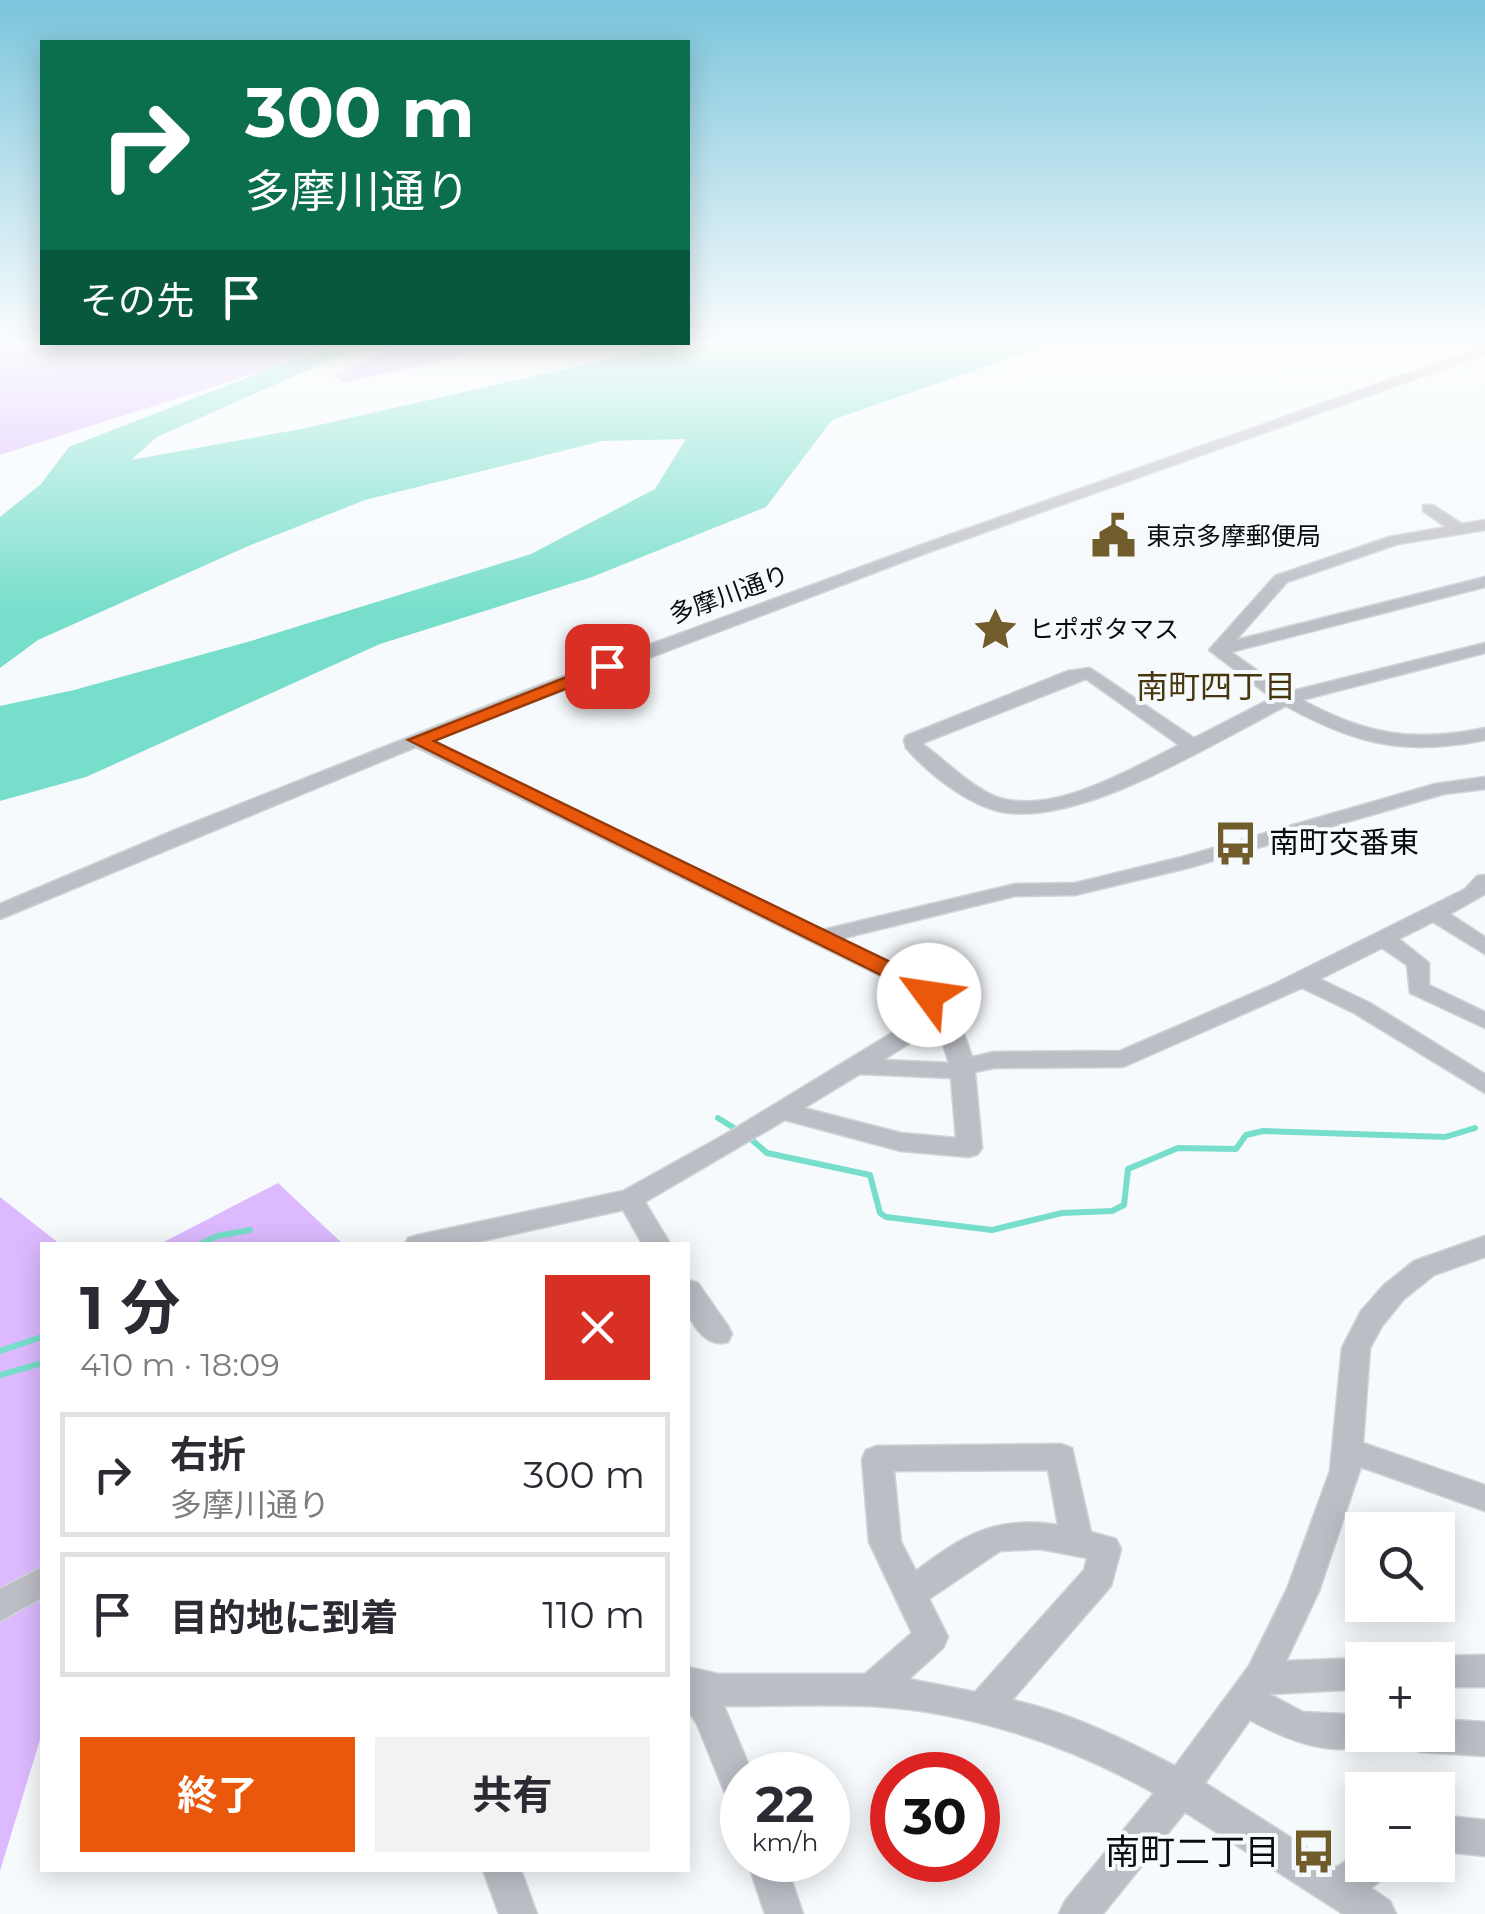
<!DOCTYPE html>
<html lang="ja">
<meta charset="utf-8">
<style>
body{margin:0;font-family:Montserrat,"Noto Sans JP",sans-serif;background:#f2f2f3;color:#2b2b33;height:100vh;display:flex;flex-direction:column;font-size:38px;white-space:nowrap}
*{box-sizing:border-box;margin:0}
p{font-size:32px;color:#7c7c81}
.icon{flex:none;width:55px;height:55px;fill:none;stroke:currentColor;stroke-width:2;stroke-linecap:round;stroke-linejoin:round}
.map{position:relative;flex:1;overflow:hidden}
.panel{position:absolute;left:40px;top:1242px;width:650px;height:630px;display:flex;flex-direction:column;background:#fff;border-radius:0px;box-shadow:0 5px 25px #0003}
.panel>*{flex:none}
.guide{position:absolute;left:40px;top:40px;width:650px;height:305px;border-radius:0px;box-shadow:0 5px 25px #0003;background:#0b6e4f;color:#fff;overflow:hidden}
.buttons{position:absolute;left:1345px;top:1512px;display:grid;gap:20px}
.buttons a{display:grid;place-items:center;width:110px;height:110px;border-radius:0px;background:#fff;box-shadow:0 5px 25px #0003;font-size:50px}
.speed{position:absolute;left:720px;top:1752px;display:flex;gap:20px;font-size:50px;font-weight:700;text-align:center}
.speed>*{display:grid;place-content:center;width:130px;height:130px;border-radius:50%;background:#fff;box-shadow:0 5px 25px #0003;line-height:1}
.speed small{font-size:25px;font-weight:400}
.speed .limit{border:15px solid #d22;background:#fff;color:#111}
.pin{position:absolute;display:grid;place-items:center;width:85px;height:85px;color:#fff;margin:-42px;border-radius:20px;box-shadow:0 5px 15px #0006}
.me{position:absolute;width:110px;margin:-55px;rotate:301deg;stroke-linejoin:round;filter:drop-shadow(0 0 8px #0008)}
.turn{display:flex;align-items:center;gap:35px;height:210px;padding:0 40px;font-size:45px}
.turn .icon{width:130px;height:130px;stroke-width:2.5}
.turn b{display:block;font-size:70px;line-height:85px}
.then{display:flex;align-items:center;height:95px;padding:0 40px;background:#0003;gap:20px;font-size:38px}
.round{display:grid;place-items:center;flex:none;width:105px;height:105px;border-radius:0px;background:#f2f2f3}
.summary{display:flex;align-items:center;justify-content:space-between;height:170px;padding:0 40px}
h1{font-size:60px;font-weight:700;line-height:75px}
.action{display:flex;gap:20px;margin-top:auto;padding:20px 40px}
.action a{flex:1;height:115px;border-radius:0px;background:#ea580c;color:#fff;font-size:40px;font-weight:700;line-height:115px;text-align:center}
.action a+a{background:#f2f2f3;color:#2b2b33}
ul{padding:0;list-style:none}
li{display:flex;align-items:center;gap:30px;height:125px;margin:0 20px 15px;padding:0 20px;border:5px solid #e1e1e2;border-radius:0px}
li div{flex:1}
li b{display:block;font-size:38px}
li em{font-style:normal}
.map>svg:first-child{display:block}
</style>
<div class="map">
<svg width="1485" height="1914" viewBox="0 0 1485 1914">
<rect width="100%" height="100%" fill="#f7fafd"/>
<!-- green -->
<g fill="#ddbaff">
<polygon points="0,345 325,345 265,370 0,455"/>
<polygon points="403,345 485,345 479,347 483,350 344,383 332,376"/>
<polygon points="278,1183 344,1245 158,1245"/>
<polygon points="0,1197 61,1245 42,1245 42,1733 0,1871"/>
</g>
<!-- water -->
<polygon fill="#77decb" points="331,345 364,345 157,437 131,460 306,428 670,345 1047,345 832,420 766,507 592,577 380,644 86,777 0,801 0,706 74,690 251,641 531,554 655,489 686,439 602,441 365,500 246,547 38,640 0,668 0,517 41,484 69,447"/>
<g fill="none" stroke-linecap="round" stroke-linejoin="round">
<!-- stream -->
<g stroke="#77decb" stroke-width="6">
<polyline points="718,1118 734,1128"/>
<polyline points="752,1140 767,1153 870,1175 880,1213 886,1217 992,1230 1062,1213 1112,1211 1124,1205 1128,1169 1178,1148 1236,1149 1246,1135 1263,1131 1445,1137 1475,1128"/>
<polyline points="199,1245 217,1236 250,1230"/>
<polyline points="0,1351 42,1337"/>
<polyline points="0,1375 42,1363"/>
</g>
<defs>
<g id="minor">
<path d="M1485,346v8l-556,198 -497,188 390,190 193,-46 60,-1 107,-26 253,-73 50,-7v12l-41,5 -256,74 -113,27 -60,1 -175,43c69,33 109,40 132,118l22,-5 126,-1 152,-66 193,-96 12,-13 8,-1v19l-35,20 35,23v17l-52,-32 -34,17 30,24v22l56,27v16l-75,-35 -3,-28 -25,-17 -62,31 50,24 115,71v19l-131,-80 -52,-25 -179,79 -129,1 -19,4 7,76 -4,6 -9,3 -68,-6 -116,-31 -140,82 26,43h-28l-20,-35 -160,35h-59l4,-7 10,-3 205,-44 101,-56 204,-124 -17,-20 -495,-244 -416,172v-15l175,-74 370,-147 373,-137zM937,1026l12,37 -66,-3zM860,1074l91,4 5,60 -55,-5 -97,-25z"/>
<path d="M1423,505h10l29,19 23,-4v10l-87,14 -111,38 -51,58 249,-63v10l-254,65 57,40 197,-49v10l-183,47c65,35 111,43 183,28v12c-80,16 -128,5 -199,-34 -73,37 -196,115 -277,107 -37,-4 -79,-38 -103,-65l-2,-8 2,-4 162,-65 22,-3 104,70 78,-40 -63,-48 66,-74 114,-39 57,-10 -23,-16zM1086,679l93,66c-48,24 -130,73 -185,51 -25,-11 -47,-34 -70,-51l-1,-2z"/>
<path d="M1485,1236v21l-51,18 -30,24 -22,27 -12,22 -7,95 122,42v26l-124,-44 -42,124 -33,70 76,-3 4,2h-4v29l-93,5 34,18 59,3v20h16l-4,8c-41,16 -87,-3 -124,-23l-45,63 132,84 25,-17v15h28l-6,13 -13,10 19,13 6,13h-53l-158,-102 -82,102h-44l6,-13 89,-108c-86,-48 -185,-82 -284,-87 -49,-2 -98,0 -146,0l29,69h-11v33l-13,-5 -32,-79 -9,-13v-44l30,7h147l47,-41 -43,-91 -7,-83 4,-9 11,-4 184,-2 11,4 19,84 25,7 5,10 -10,37 -99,114c56,12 112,39 163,66l74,-100 38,-77 43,-118 12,-123 19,-37 23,-26 30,-24zM1048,1470l10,55c-61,-10 -95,10 -142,46l-15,-29 -7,-71zM1040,1549l47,9 -3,12 -109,122 -66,-13 34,-31 5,-11 -19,-38 71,-48z"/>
<path d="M688,1280l10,3 30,43 4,8 -4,8c-18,6 -34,-12 -40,-30 -3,-9 -1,-24 0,-32z"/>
<polygon points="42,1567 42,1598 0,1621 0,1589"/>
<polygon points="1485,1655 1485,1687 1438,1687 1438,1660 1428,1660 1438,1656"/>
<polygon points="1438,1719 1485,1722 1485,1756 1421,1752 1409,1747 1403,1735 1438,1735"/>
<polygon points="1438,1815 1485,1820 1485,1856 1438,1851"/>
<polygon points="747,1860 785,1860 803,1914 765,1914"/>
<polygon points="483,1870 521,1870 537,1914 499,1914"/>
</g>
</defs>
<!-- minor casing -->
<use href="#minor" stroke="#d1d4d7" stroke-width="3"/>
<!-- minor -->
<use href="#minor" fill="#bcbec6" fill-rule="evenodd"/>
</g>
<!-- sky -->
<linearGradient id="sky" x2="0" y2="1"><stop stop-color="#7bc5dc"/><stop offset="0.56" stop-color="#fbfdfe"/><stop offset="1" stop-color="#fbfdfe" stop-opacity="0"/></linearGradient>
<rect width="1485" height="612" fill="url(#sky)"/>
<!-- route -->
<polygon fill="#ea580c" stroke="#983908" stroke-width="2.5" points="607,661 616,666 613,670 434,741 911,972 941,995 938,1000 921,1000 895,982 408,740"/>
<!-- icons -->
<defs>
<symbol id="civic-bare" viewBox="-9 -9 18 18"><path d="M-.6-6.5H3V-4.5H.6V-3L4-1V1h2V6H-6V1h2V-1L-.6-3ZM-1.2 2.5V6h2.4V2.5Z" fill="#715c2b" stroke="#f7fafd" stroke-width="2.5" paint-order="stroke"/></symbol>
<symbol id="sight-bare" viewBox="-9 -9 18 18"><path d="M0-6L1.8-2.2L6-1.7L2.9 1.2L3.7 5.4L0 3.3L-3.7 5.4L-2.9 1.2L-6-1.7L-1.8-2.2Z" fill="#715c2b" stroke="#f7fafd" stroke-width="2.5" paint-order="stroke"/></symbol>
<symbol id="bus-bare" viewBox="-9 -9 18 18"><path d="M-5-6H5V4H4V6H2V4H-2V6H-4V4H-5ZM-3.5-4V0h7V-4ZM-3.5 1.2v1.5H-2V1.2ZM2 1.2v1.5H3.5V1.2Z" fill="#715c2b" stroke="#f7fafd" stroke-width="2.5" paint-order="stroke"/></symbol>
</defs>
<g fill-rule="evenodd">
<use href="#civic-bare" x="1082" y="504" width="63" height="63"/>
<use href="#sight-bare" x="964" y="598" width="63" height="63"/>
<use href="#bus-bare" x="1204" y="812" width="63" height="63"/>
<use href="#bus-bare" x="1282" y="1820" width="63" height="63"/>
</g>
<g text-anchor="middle" stroke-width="8" stroke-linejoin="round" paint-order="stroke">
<!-- far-poi labels -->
<g font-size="25" fill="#070c10" stroke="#f7fafd" text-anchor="start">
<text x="1146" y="545">東京多摩郵便局</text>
<text x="1029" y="638">ヒポポタマス</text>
</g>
<!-- far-street labels -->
<g font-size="25" fill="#070c10" stroke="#f7fafd">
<text transform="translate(729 594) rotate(-20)" y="9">多摩川通り</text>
</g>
<!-- poi labels -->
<g font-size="30" fill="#070c10" stroke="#f7fafd" text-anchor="start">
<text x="1269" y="853">南町交番東</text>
</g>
<!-- neighbourhood labels -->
<g font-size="32" fill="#47370e" stroke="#f7fafd">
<text x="1216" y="698">南町四丁目</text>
</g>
<!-- near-poi labels -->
<g font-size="35" fill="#070c10" stroke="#f7fafd" text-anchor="end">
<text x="1280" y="1864">南町二丁目</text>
</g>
</g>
</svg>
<div class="buttons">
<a><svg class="icon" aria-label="search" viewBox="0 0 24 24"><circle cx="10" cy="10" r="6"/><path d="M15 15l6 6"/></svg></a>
<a>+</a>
<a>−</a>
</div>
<div class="speed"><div>22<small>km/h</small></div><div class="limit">30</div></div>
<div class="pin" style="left:607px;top:666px;background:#d93025"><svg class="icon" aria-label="arrive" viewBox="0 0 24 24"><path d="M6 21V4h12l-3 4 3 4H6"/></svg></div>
<svg class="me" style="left:929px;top:995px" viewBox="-20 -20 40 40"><circle r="19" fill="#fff"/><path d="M0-13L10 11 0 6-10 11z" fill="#ea580c"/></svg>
<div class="guide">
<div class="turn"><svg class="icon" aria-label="right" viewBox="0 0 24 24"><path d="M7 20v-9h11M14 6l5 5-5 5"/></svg><div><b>300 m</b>多摩川通り</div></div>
<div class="then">その先<svg class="icon" aria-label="arrive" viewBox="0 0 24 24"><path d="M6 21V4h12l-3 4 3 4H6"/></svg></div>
</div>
<section class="panel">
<div class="summary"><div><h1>1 分</h1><p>410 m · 18:09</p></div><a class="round" style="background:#d93025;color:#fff"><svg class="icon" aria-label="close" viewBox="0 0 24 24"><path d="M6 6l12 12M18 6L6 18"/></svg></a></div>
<ul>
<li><svg class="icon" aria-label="right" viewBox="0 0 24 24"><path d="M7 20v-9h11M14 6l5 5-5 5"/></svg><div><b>右折</b><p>多摩川通り</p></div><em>300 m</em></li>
<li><svg class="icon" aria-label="arrive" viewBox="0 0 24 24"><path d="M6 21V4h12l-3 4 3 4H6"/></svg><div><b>目的地に到着</b></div><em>110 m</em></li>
</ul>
<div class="action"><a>終了</a><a>共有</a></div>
</section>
</div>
